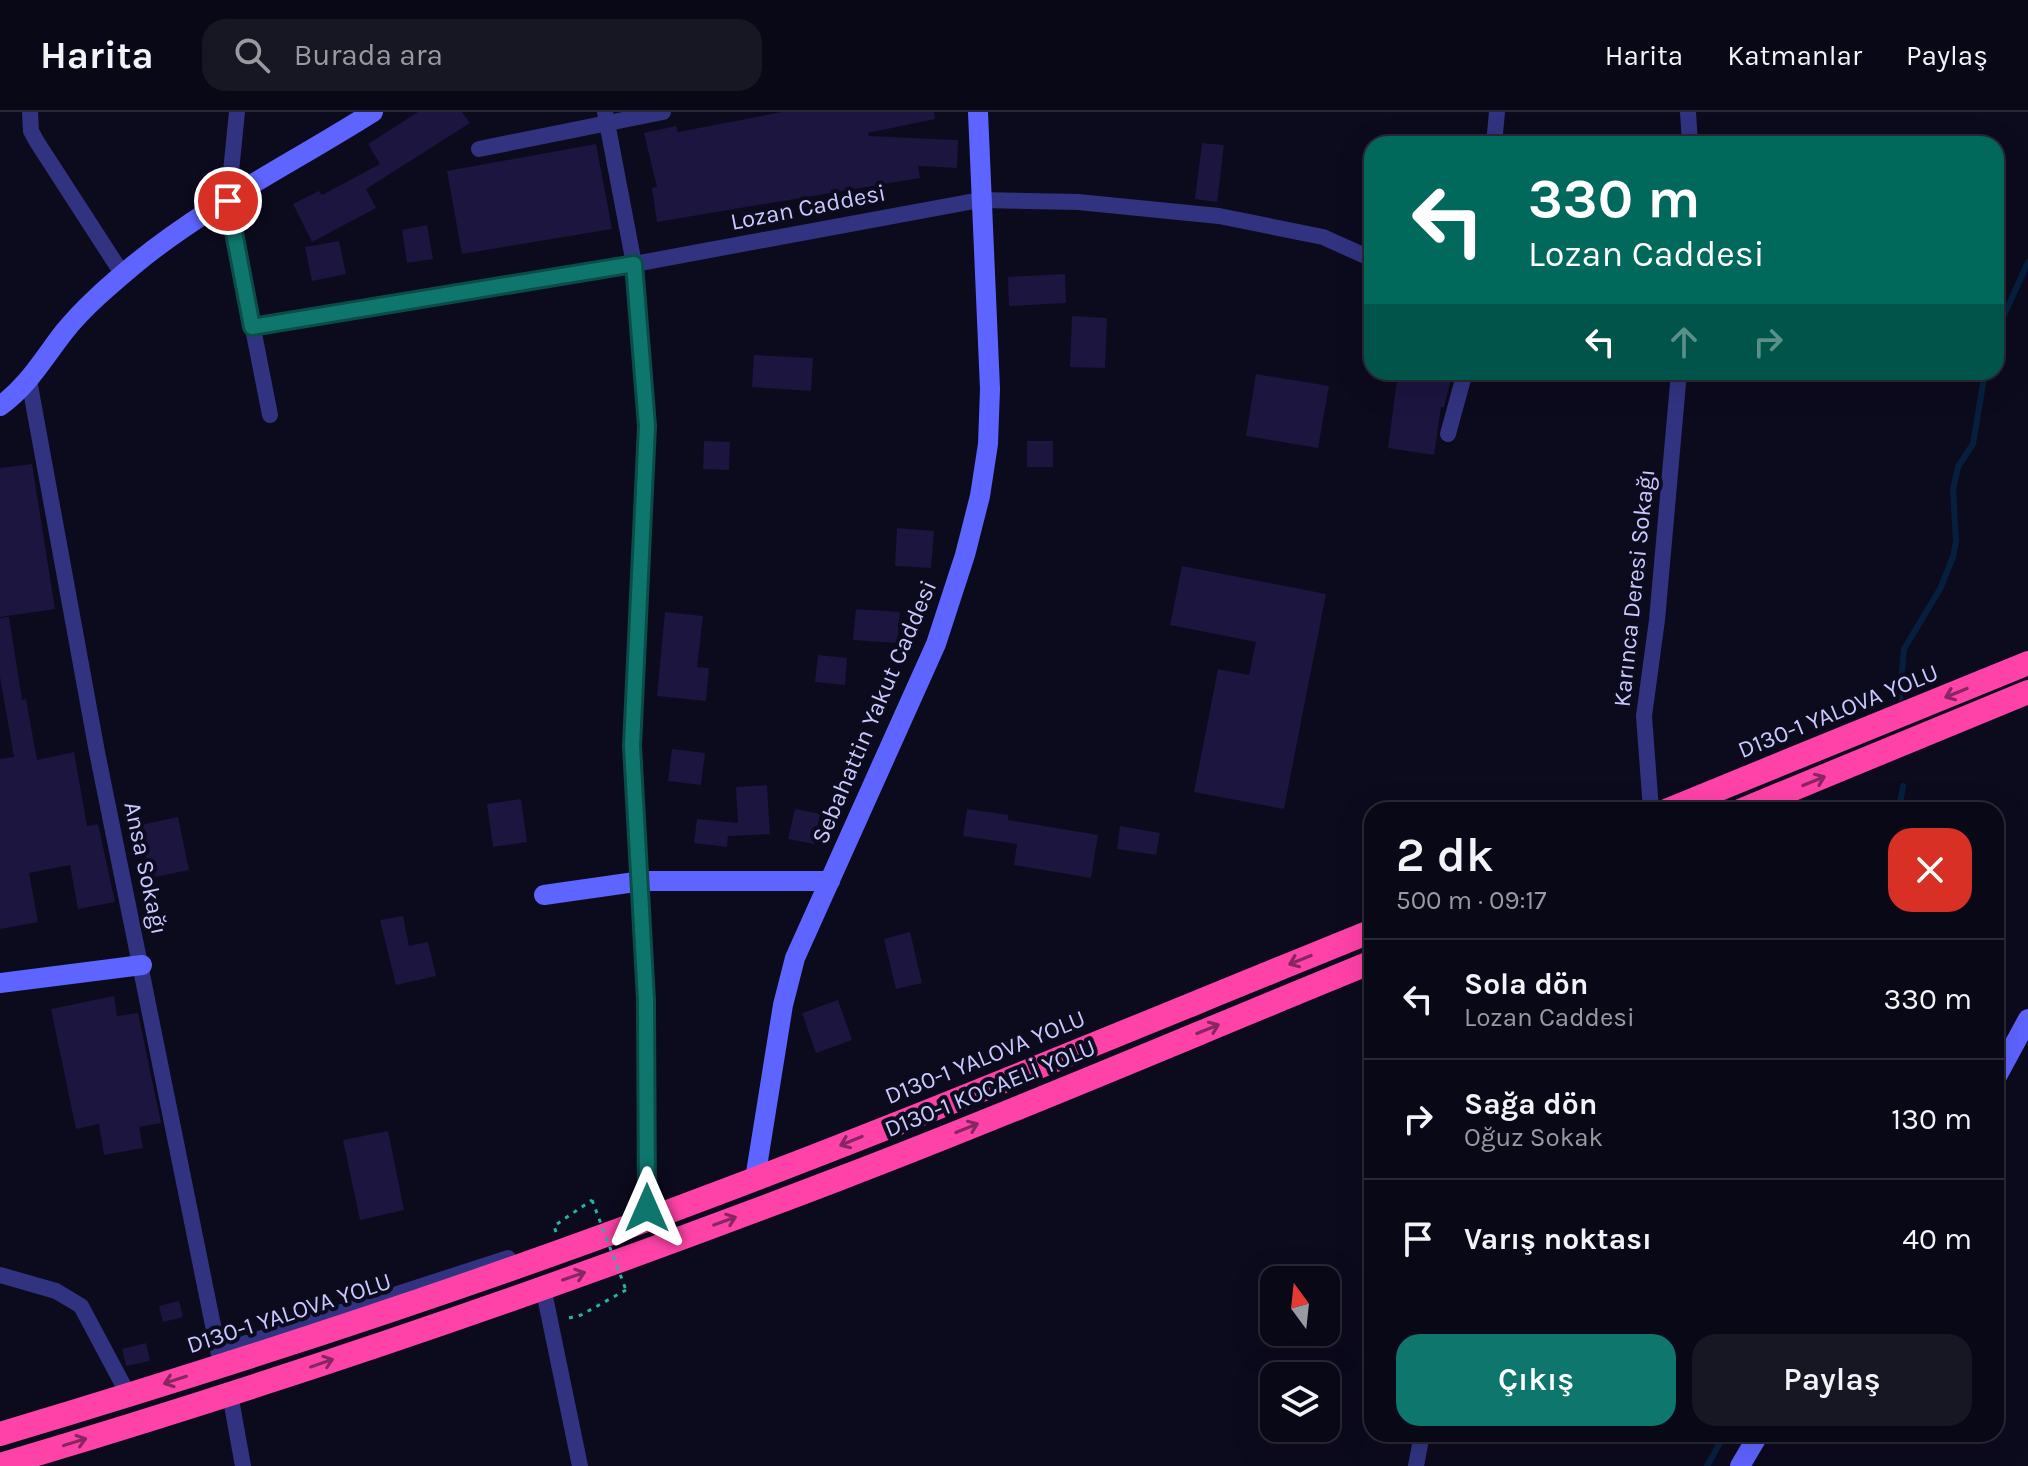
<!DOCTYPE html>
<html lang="tr">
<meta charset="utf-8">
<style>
body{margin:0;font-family:Karla,sans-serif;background:#171623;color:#f1f3f6;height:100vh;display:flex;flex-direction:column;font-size:30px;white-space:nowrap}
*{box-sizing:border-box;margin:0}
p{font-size:26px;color:#999aa1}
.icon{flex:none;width:44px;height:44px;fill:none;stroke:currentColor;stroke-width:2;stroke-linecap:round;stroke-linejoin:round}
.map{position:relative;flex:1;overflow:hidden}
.sheet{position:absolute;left:1364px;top:690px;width:640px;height:640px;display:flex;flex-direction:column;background:#090816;border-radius:24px;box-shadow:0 8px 32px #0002,0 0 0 2px #292935}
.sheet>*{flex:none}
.guide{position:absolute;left:1364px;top:24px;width:640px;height:244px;border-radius:24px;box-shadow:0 8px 32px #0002,0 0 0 2px #292935;background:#00695c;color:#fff;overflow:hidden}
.needle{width:52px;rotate:345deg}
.fabs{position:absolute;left:1260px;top:1154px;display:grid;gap:16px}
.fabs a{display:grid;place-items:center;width:80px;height:80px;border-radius:16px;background:#090816;box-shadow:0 8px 32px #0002,0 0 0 2px #292935;font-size:40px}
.pin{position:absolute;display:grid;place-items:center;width:68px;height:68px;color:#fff;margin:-34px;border:4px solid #fff;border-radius:50%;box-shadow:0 2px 8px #0007}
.me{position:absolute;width:88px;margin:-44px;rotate:0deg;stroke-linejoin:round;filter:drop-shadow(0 0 6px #0008)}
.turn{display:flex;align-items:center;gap:28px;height:168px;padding:0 32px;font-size:36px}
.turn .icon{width:104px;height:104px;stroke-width:2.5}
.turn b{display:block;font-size:56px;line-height:68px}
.lanes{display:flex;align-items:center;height:76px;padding:0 32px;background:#0003;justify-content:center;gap:40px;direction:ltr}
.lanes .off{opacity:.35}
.round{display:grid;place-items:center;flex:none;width:84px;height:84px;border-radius:24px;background:#171623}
.head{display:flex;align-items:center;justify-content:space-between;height:136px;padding:0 32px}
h1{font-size:48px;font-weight:600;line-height:60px}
.action{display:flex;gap:16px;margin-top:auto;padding:16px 32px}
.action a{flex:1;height:92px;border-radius:24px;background:#0f766e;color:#fff;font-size:32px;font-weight:600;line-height:92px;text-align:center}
.action a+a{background:#171623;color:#f1f3f6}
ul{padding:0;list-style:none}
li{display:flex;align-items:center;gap:24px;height:120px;padding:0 32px;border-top:2px solid #292935}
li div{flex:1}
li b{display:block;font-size:30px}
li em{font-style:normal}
header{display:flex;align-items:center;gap:48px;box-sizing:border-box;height:112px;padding:0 40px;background:#090816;border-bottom:2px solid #292935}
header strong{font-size:38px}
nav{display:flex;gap:44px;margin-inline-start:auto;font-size:28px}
.search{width:560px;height:72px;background:#171623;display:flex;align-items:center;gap:20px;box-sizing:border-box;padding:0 28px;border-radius:24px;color:#999aa1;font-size:30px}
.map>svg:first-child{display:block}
</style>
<header>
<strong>Harita</strong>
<div class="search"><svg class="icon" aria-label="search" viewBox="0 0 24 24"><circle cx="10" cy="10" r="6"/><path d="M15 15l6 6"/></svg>Burada ara</div>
<nav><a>Harita</a><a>Katmanlar</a><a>Paylaş</a></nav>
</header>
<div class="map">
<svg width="2028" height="1354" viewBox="0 0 2028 1354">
<rect width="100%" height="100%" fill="#0c0a1d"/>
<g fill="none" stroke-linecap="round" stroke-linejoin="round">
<!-- stream -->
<g stroke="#071f3f" stroke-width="6">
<polyline points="1996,221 2028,150"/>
<polyline points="1900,585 1904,537 1940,477 1953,445 1956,429 1953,378 1958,355 1973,332 1985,260"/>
<polyline points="1899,698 1903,674"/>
<polyline points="1707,1354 1725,1322"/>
</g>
</g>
<!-- building -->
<g fill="#1b1540">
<polygon points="418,0 462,0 470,11 366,77 376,96 312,130 293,92 319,79 322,83 380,52 368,32"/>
<polygon points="782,0 934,0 935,7 868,21 869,24 958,28 957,56 918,54 920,66 657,110 652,76 657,75 644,21 676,14 678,20"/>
<polygon points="1202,31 1224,33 1217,90 1195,87"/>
<polygon points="596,32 612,117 462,142 447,59"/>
<polygon points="427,113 433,147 407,151 402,118"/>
<polygon points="339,129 346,162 312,169 305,135"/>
<polygon points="1065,162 1066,191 1009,194 1008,165"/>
<polygon points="1072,204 1107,206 1105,256 1070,255"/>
<polygon points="754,243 813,246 811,279 752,275"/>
<polygon points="1398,260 1451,268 1444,295 1441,295 1434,343 1388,336"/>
<polygon points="1256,262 1329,274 1318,336 1246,324"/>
<polygon points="704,329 730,330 729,358 703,357"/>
<rect x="1027" y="329" width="26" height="26"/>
<polygon points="32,352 55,497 0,505 0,356"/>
<polygon points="897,416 934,419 931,456 895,454"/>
<polygon points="1182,454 1326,482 1284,697 1194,680 1218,557 1249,563 1256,530 1170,513"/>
<polygon points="856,497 900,500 897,531 853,528"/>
<polygon points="665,500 703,504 697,555 709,556 706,589 657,584"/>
<polygon points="9,505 22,588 26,587 37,648 74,640 87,714 98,712 115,790 78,797 70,753 29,761 38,810 0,817 0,647 14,645 0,565 0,506"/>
<polygon points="818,543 847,546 845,573 815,570"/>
<polygon points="672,637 705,641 701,673 668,669"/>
<polygon points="767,673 770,722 728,724 727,735 694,731 697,707 738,711 736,675"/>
<polygon points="521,687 527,730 493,735 487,692"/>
<polygon points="795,697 820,702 814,732 788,727"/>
<polygon points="967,697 1008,703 1008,708 1098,723 1091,766 1014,753 1017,732 963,724"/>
<polygon points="178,705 189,758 150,766 140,713"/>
<polygon points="1120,714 1160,721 1156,743 1117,737"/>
<polygon points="403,804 409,834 428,830 436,864 396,873 380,808"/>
<polygon points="910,820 922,871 896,877 884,827"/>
<polygon points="114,884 117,904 138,901 161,1011 139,1015 143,1036 104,1043 99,1012 76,1017 51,897"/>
<polygon points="838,888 852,928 816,941 802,901"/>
<polygon points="388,1019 404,1098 360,1108 343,1028"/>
<polygon points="179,1189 183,1205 163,1210 159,1194"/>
<polygon points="146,1231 150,1249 126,1254 122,1237"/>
</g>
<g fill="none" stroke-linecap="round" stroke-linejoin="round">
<!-- path -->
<g stroke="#24b6a4" stroke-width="3" stroke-dasharray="4 6" stroke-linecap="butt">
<polyline points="556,1120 554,1114 592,1088"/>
<polyline points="569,1206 581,1203 626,1178"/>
</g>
<!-- street -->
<g stroke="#313380" stroke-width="16">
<polyline points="30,0 31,19 37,30 123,163"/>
<polyline points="237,0 228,89 270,303"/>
<polyline points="605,0 634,152 647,314 632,634 646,888 647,1096"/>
<polyline points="1688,0 1690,32"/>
<polyline points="1494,32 1497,0"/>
<polyline points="479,37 663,0"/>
<polyline points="252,215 634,152 980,88 1078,90 1219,104 1323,125 1372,147"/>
<polyline points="29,268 97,640 221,1253"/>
<polyline points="1448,322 1465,260"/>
<polyline points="1651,698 1644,604 1657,508 1679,260"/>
<polyline points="0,1163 56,1179 81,1194 129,1284"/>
<polyline points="543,1175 580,1354"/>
<polyline points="219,1240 508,1146"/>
<polyline points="230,1282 243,1354"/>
<polyline points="1416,1354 1422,1322"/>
</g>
<!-- secondary -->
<g stroke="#5e64ff" stroke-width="20">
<path d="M0,294c28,-20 43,-47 64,-74 20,-25 46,-47 71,-68 72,-59 159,-102 238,-152"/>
<polyline points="544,783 642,769 830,769"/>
<polyline points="0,871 142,853"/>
<polyline points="1996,966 2028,907"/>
<polyline points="755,1067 783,893 795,846 936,532 965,443 980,384 988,332 990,277 978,0"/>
<polyline points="1740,1354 1759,1322"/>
</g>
<!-- highway -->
<g stroke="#ff42a8" stroke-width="24">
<polyline points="1668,698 2028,551"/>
<polyline points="1742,698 2028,580"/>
<path d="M0,1322c234,-70 468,-146 697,-233 227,-85 450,-179 675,-270"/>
<path d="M0,1353c284,-84 565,-181 841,-287 179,-68 354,-144 531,-216"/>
</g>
<!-- path-bridge -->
<polyline stroke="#24b6a4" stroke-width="3" stroke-dasharray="4 6" stroke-linecap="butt" points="592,1088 626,1178"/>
</g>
<!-- one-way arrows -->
<defs><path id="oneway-shaft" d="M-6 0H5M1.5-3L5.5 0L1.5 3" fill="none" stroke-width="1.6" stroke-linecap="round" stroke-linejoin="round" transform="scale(2)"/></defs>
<g stroke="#862662">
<use href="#oneway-shaft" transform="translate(1956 581) rotate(158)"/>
<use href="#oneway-shaft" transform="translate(1814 669) rotate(-22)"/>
<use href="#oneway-shaft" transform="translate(1300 848) rotate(158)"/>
<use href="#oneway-shaft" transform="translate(1208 917) rotate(-22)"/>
<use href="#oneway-shaft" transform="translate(967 1016) rotate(-22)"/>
<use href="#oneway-shaft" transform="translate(851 1029) rotate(158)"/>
<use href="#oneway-shaft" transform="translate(725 1109) rotate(-20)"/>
<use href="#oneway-shaft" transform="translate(574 1164) rotate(-19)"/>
<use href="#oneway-shaft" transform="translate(322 1251) rotate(-19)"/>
<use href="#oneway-shaft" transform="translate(175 1268) rotate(162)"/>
<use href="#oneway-shaft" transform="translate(75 1330) rotate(-17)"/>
</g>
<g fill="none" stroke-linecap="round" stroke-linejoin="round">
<defs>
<polyline id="route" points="228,89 252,215 634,152 647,314 632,634 646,888 647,1096"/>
</defs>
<!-- route casing -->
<use href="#route" stroke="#0a4d48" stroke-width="20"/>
<!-- route -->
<use href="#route" stroke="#0f766e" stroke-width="14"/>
</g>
<g text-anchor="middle" stroke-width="8" stroke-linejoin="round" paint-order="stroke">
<!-- street labels -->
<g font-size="24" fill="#c9c7ff" stroke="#0c0a1d">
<text transform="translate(808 95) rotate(-11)" y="8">Lozan Caddesi</text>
<text transform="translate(1634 476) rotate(-84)" y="8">Karınca Deresi Sokağı</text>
<text transform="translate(1838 599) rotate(-22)" y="8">D130-1 YALOVA YOLU</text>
<text transform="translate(874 600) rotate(-67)" y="8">Sebahattin Yakut Caddesi</text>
<text transform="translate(146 756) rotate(78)" y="8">Ansa Sokağı</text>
<text transform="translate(985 945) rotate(-22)" y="8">D130-1 YALOVA YOLU</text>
<text transform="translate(990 976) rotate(-22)" y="8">D130-1 KOCAELİ YOLU</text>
<text transform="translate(289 1201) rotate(-18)" y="8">D130-1 YALOVA YOLU</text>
</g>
</g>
</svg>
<div class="fabs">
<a><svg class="needle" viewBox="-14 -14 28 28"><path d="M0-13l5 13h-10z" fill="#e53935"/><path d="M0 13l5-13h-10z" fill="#999aa1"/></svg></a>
<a><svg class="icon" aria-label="layers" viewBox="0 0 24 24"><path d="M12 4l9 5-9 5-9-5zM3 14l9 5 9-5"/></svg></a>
</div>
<div class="pin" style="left:228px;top:89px;background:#d93025"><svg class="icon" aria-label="arrive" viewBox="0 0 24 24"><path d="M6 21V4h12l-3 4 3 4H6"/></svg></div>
<svg class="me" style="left:647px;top:1096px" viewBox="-20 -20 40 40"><path d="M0-17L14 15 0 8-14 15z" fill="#0f766e" stroke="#fff" stroke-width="4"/></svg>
<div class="guide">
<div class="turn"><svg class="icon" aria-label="left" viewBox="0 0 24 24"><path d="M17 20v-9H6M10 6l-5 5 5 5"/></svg><div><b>330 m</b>Lozan Caddesi</div></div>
<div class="lanes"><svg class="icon" aria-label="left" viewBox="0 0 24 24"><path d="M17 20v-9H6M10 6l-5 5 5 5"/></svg><svg class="icon off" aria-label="ahead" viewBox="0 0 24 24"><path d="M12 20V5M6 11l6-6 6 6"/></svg><svg class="icon off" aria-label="right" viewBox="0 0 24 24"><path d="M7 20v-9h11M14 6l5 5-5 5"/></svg></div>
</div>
<section class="sheet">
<div class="head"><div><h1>2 dk</h1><p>500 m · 09:17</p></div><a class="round" style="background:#d93025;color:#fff"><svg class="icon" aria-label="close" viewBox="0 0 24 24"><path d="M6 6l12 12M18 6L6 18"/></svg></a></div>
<ul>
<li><svg class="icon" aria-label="left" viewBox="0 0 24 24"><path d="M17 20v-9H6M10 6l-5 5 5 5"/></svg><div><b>Sola dön</b><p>Lozan Caddesi</p></div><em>330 m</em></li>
<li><svg class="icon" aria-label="right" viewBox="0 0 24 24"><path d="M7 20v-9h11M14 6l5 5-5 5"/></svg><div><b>Sağa dön</b><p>Oğuz Sokak</p></div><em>130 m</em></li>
<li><svg class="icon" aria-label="arrive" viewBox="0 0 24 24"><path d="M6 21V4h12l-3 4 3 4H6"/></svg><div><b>Varış noktası</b></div><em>40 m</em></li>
</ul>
<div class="action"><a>Çıkış</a><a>Paylaş</a></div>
</section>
</div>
